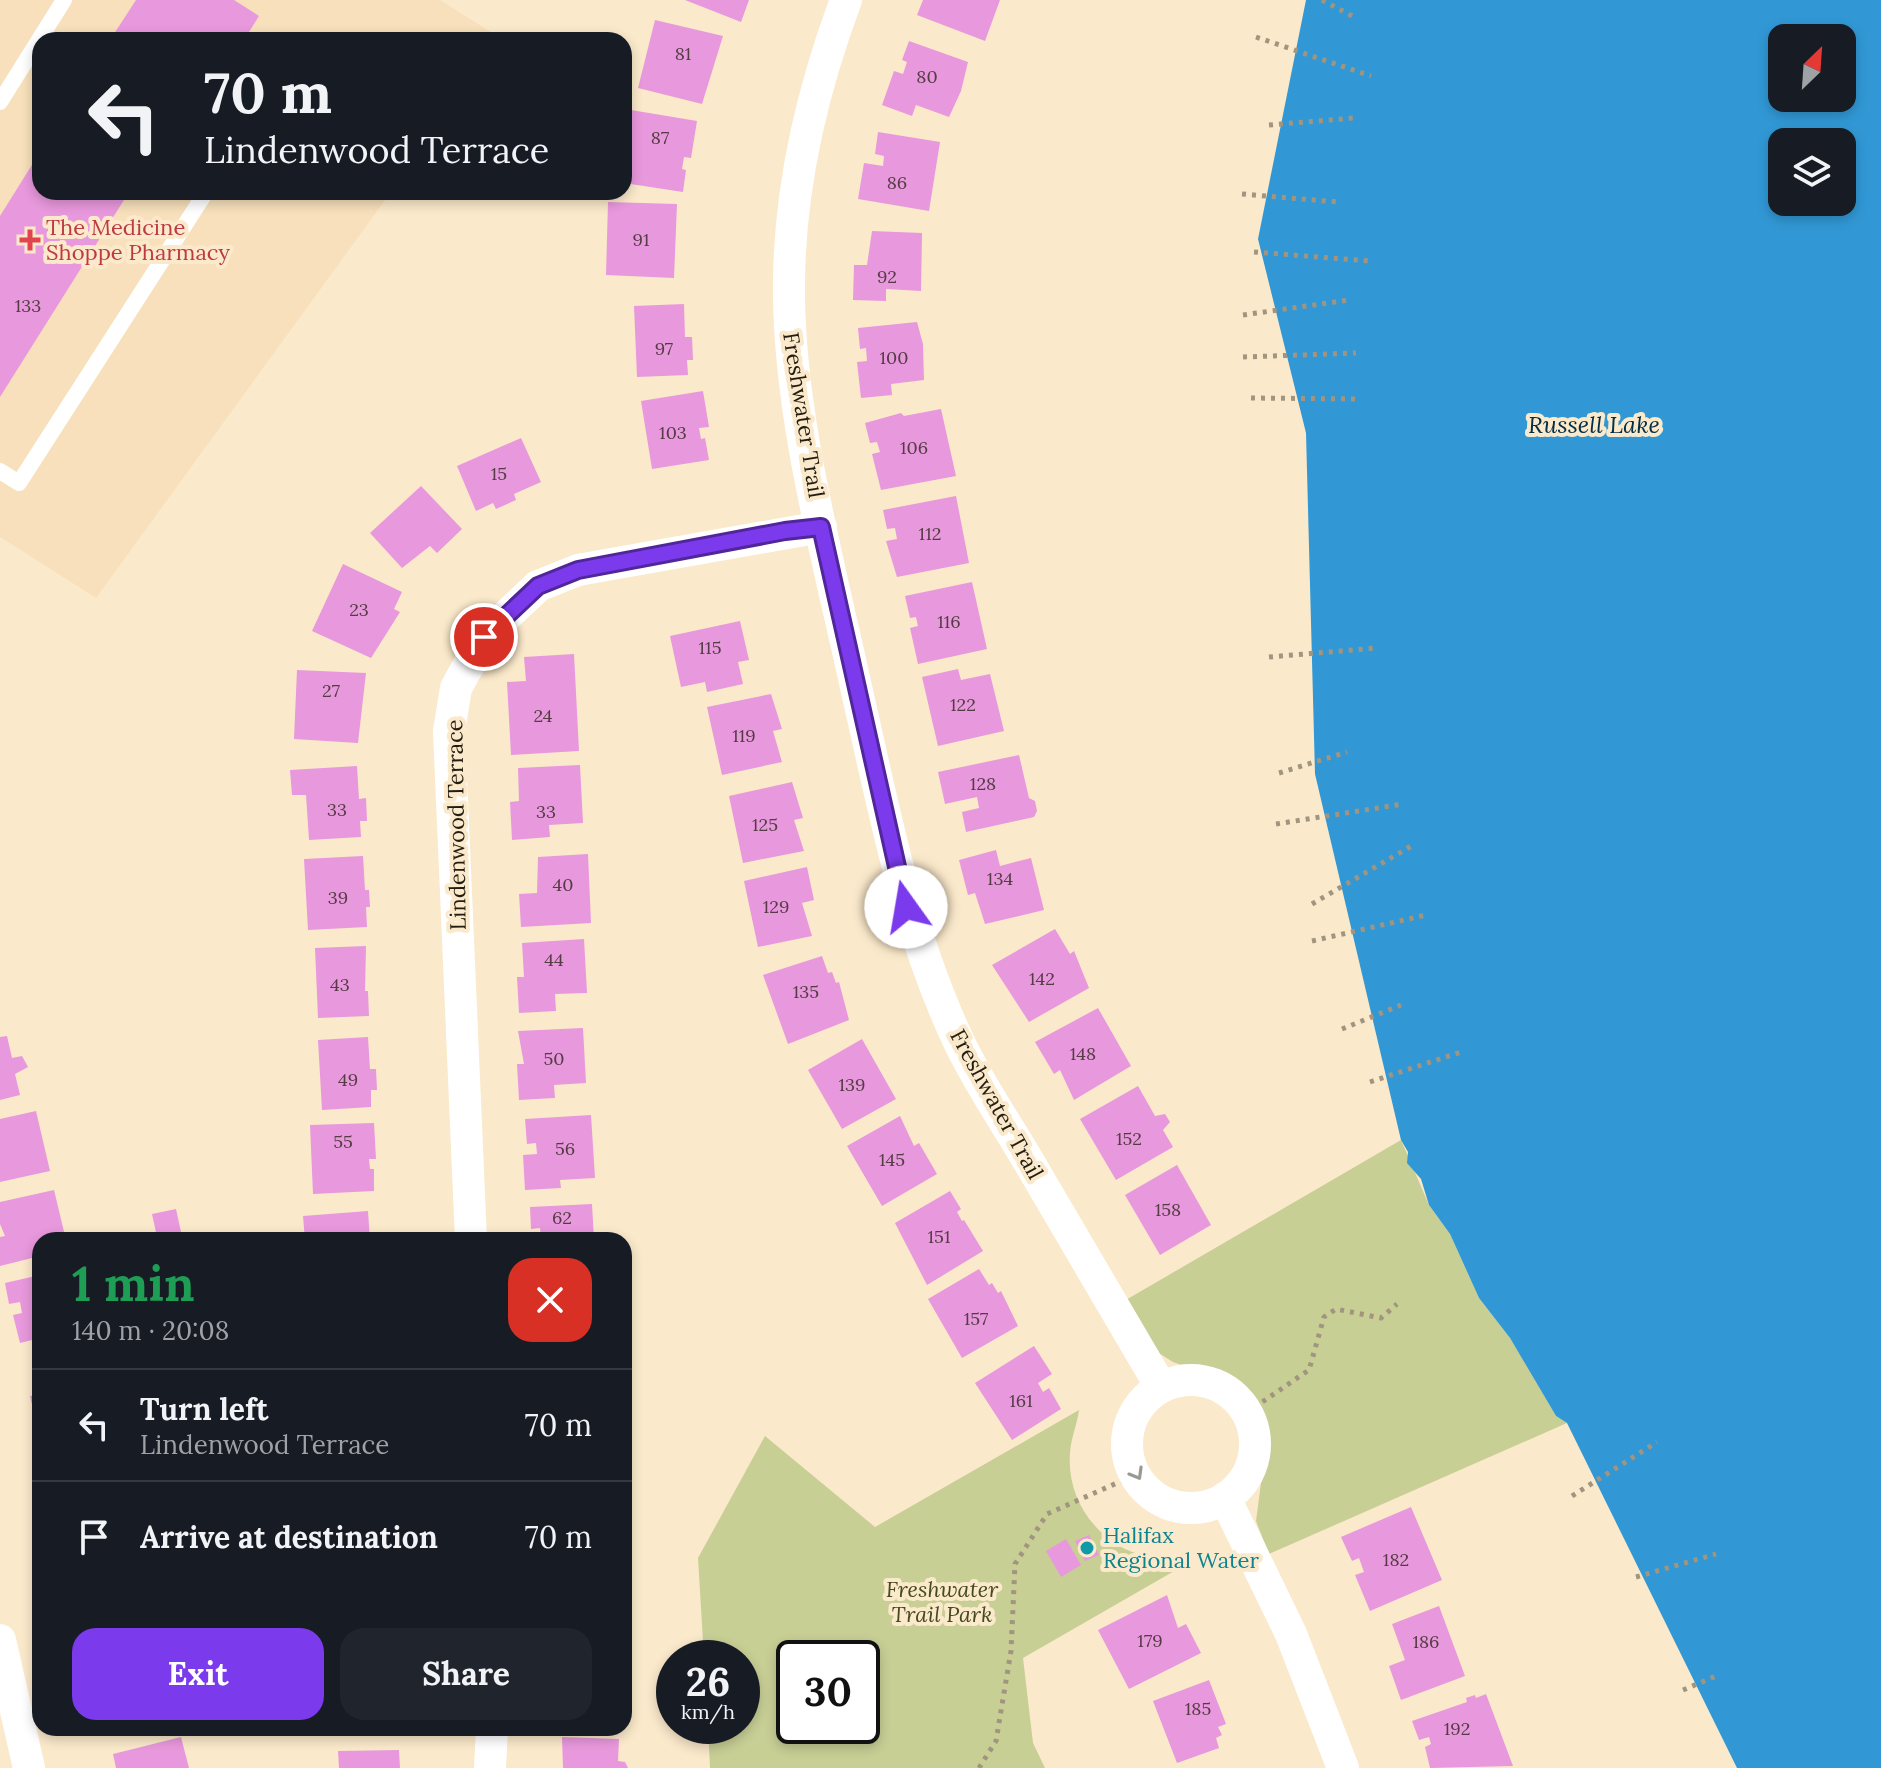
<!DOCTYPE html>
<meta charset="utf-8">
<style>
body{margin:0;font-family:Lora,serif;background:#20242c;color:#f1f3f6;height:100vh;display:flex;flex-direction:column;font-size:30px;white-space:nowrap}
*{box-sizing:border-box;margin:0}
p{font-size:26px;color:#9ea1a6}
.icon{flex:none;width:44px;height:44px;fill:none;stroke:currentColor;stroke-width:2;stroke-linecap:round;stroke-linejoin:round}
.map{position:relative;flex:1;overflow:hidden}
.side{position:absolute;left:32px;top:1232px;width:600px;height:504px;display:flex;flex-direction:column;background:#171b24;border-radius:24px;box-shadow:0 4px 12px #0003}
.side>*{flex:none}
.top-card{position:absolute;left:32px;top:32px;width:600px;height:168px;border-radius:24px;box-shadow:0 4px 12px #0003;background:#171b24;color:#f1f3f6;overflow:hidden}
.needle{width:52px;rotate:25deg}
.tools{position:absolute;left:1768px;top:24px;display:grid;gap:16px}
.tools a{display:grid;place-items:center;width:88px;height:88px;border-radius:16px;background:#171b24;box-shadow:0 4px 12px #0003;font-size:40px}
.speed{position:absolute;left:656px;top:1640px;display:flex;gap:16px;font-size:40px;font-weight:700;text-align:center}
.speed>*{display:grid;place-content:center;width:104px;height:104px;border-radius:50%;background:#171b24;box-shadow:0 4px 12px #0003;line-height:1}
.speed small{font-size:20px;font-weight:400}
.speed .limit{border:4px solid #111;border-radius:12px;background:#fff;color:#111}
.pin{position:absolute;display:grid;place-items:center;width:68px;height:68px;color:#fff;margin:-34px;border:4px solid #fff;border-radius:50%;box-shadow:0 2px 8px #0007}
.me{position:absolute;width:88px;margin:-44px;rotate:347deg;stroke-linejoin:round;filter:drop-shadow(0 0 6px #0008)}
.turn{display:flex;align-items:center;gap:28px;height:168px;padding:0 40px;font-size:36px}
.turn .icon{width:104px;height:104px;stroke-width:2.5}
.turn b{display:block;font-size:56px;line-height:68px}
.round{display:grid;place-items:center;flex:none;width:84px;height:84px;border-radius:24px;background:#20242c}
.head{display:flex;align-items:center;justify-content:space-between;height:136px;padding:0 40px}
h1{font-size:48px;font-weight:800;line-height:60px;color:#1e9e55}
.cta{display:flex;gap:16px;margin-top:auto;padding:16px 40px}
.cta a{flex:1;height:92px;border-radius:24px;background:#7c3aed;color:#fff;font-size:32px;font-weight:800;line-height:92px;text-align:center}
.cta a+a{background:#20242c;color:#f1f3f6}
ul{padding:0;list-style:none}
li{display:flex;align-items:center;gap:24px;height:112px;padding:0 40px;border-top:2px solid #363941}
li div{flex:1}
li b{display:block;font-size:30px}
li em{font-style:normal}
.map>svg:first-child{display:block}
</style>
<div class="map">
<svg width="1881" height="1768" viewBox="0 0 1881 1768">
<rect width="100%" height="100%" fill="#fbe9cb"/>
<!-- built -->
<polygon fill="#f7e0bb" points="0,0 440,0 502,39 40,40 40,192 391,192 96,598 0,537"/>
<!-- green -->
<g fill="#c8cf95" fill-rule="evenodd">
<polygon points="1401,1140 1429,1205 1450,1234 1479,1298 1510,1338 1556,1416 1567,1423 1269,1554 1256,1521 1264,1460 1260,1431 1252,1413 1241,1397 1219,1378 1173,1362 1157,1352 1124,1301"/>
<path d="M1079,1410c-2,15 -8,28 -9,43 -3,41 19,77 55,96 18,8 35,9 51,21l-153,88 10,85 12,25h-335l-2,-42h34v-68h-38l-6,-100 67,-122 110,91zM794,1658h68v68h-68z"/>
</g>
<!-- water -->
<path fill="#3198d5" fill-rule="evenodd" d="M1306,0h575v1768h-144l-170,-345 -11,-7 -46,-78 -31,-40 -29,-64 -21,-29 -8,-26 -14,-16 1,-11 -7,-12 -86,-366 -9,-341 -48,-194zM1782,38h60v60h-60zM1782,142h60v60h-60z"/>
<!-- building -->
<g fill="#e898dc">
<polygon points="136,0 234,0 259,16 244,40 110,40"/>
<polygon points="685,0 749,0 741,22"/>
<polygon points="923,0 1000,0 985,41 917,15"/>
<polygon points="655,20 723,36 702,104 638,88"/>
<polygon points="909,41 968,62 961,91 949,117 916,105 912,116 882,105 894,71 903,74 907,62 902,60"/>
<polygon points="631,110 697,121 691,158 684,157 682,169 686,170 683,192 624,183"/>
<polygon points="878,132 940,142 929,211 858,199 864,163 883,166 884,156 875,154"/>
<polygon points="40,152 40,192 129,192 0,397 0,216"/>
<polygon points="608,202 677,204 674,278 606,275"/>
<polygon points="872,231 922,233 921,291 886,289 886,301 853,300 854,265 867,265"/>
<polygon points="684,304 685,337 692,337 693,360 687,360 688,375 637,377 634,306"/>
<polygon points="917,322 923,344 924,380 891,384 892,395 861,398 857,362 867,361 866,348 860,349 858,328"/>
<polygon points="703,391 709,427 699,428 701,439 705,438 709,460 652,469 641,401"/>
<polygon points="941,409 956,476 881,490 872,454 880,452 877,442 870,443 865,423 901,413 904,416"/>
<polygon points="521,438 541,482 514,494 516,500 496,509 493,503 476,511 457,466"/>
<polygon points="421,486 462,529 437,553 430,546 402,568 370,533"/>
<polygon points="956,496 969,563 897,577 886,541 897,539 895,528 887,529 883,510"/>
<polygon points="343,564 402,592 394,609 400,612 371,658 312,631"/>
<polygon points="972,582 987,649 918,664 910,628 918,626 916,617 910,618 905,596"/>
<polygon points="740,621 749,660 738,662 743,684 707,692 705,682 681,687 670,636"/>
<polygon points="574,654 579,751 511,755 507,682 526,681 524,657"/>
<polygon points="958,669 961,680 990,674 1004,731 938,746 922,677"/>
<polygon points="297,670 366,673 358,743 294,739"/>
<polygon points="771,694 782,729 773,731 782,762 722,775 707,707"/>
<polygon points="1019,755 1029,798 1035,801 1037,811 1034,817 966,832 962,812 979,808 977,797 945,804 938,772"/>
<polygon points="580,765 583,823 549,825 550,837 512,840 510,802 519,801 518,768"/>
<polygon points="357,766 359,799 366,798 367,821 360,821 361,837 309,840 306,795 292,795 290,770"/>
<polygon points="792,782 803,818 794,820 804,851 743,863 729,796"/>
<polygon points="996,850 1000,866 1031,858 1044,910 985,924 975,893 968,895 959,860"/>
<polygon points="588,854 591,923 521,927 519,894 537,893 538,857"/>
<polygon points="363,856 365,890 369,890 370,907 366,907 367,927 308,930 304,859"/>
<polygon points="807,867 814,900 802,903 812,936 758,947 744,881"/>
<polygon points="1055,929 1070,954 1074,951 1089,988 1029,1022 992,965"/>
<polygon points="584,939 587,993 555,994 556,1011 519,1013 517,977 524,977 522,943"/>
<polygon points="366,946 365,991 368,991 369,1016 318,1018 315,948"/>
<polygon points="822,956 828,973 832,972 836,983 839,982 849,1020 788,1044 763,975"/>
<polygon points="1098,1008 1131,1066 1074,1100 1060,1070 1054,1074 1035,1042"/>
<polygon points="583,1028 586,1083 554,1085 555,1098 519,1100 517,1064 524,1064 518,1031"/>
<polygon points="7,1036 12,1058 22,1056 28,1067 15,1074 20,1095 0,1100 0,1037"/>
<polygon points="368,1037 370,1069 376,1069 377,1090 371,1090 371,1107 322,1110 318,1040"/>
<polygon points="862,1039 896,1099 842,1129 808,1070"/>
<polygon points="1138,1086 1155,1116 1165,1114 1170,1122 1163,1130 1173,1147 1116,1180 1080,1119"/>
<polygon points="36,1111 50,1171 0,1182 0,1119"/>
<polygon points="591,1115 595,1178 560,1180 561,1188 525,1190 523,1155 537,1154 536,1143 527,1144 525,1119"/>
<polygon points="900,1116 914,1146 919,1143 937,1174 882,1206 847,1146"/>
<polygon points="374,1123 376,1159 369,1159 370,1169 374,1169 374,1191 313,1194 310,1125"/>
<polygon points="1177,1165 1211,1225 1160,1255 1125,1195"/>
<polygon points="54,1190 66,1240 40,1240 40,1256 0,1266 0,1237 5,1236 0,1224 0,1202"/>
<polygon points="950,1191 961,1209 957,1212 962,1221 964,1220 983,1251 927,1285 895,1223"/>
<polygon points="592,1204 594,1240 541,1240 540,1228 531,1229 530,1207"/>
<polygon points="176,1209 181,1232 157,1237 152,1214"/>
<polygon points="368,1211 370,1240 305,1240 303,1216"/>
<polygon points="979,1269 989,1285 992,1283 998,1293 1001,1291 1018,1326 962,1358 928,1299"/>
<polygon points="40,1275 40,1338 20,1343 13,1315 22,1313 20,1302 9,1304 5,1283"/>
<polygon points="1034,1346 1052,1374 1038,1383 1043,1392 1049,1388 1061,1409 1012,1440 975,1383"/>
<polygon points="40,1394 40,1420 36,1421 30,1396"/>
<polygon points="1411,1507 1442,1580 1370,1611 1355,1575 1364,1572 1359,1558 1352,1561 1341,1537"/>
<polygon points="1089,1535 1099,1555 1085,1561 1075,1541"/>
<polygon points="1066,1539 1081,1565 1061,1577 1046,1551"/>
<polygon points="1167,1595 1178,1628 1186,1624 1201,1653 1129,1689 1098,1630"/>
<polygon points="1439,1606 1465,1676 1401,1700 1389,1666 1405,1660 1392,1624"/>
<polygon points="1209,1680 1226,1724 1218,1727 1222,1735 1216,1738 1219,1748 1177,1763 1153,1701"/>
<polygon points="1486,1694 1513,1766 1430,1768 1425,1747 1431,1744 1429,1737 1419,1740 1412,1721 1467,1702 1466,1698 1475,1695 1476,1698"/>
<polygon points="340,1728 392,1728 392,1731 341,1734"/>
<polygon points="181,1737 189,1768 116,1768 113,1754"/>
<polygon points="562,1737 619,1739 618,1761 625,1762 628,1768 563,1768"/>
<polygon points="399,1750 400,1768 339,1768 338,1751"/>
</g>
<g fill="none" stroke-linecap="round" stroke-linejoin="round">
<!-- path -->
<g stroke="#a2957f" stroke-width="5" stroke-dasharray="4 6" stroke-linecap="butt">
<polyline points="1322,0 1352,16"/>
<polyline points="1256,37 1371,76"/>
<polyline points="1269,125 1354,118"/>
<polyline points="1242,194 1338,202"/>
<polyline points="1254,252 1370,261"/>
<polyline points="1243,315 1349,300"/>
<polyline points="1243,357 1356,353"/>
<polyline points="1251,398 1360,399"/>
<polyline points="1269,657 1377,648"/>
<polyline points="1279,773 1347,752"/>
<polyline points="1276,824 1403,804"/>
<polyline points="1312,904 1413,845"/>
<polyline points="1312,941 1426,915"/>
<polyline points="1342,1029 1401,1005"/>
<polyline points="1370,1082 1464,1051"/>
<polyline points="1246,1413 1309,1370 1324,1317 1336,1309 1381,1318 1397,1304"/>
<polyline points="1572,1496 1657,1442"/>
<polyline points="1636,1577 1716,1554"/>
<polyline points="1683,1690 1716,1676"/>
<polyline points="979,1768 996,1741 1011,1651 1015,1564 1047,1514 1135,1475"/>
</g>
<!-- lane -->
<g stroke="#fff" stroke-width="16">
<polyline points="0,102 64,0"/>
<polyline points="0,471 19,483 206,192"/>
</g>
<!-- street -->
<g stroke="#fff" stroke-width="32">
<path d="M846,0c-34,91 -56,183 -57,281 -2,132 41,285 69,415 27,118 49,236 101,346 19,40 45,78 67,115 45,77 90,154 135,230"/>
<polyline points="471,1240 449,731 456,688 484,637 538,586 578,570 821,527"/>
<circle cx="1191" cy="1444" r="64"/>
<polyline points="1225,1498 1291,1634 1343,1768"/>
<polyline points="0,1640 29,1768"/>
<polyline points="490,1768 492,1728"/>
</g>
</g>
<!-- one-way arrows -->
<defs><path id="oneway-chevron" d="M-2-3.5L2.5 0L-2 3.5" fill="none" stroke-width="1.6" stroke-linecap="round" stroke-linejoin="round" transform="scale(2)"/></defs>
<use stroke="#9c9994" href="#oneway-chevron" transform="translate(1137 1474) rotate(60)"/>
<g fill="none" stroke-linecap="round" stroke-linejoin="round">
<defs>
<polyline id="route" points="484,637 538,586 578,570 785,531 821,527 906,907"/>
</defs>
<!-- route casing -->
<use href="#route" stroke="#51269a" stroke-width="20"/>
<!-- route -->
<use href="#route" stroke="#7c3aed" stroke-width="14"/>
</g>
<!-- markers -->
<path fill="#e0444e" stroke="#fbe9cb" stroke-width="3" d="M26 228h8v8h8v8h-8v8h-8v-8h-8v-8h8z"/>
<circle fill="#0f9aa8" stroke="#fbe9cb" stroke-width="3" cx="1087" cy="1548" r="8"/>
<g text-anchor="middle" stroke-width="8" stroke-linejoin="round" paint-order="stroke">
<!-- number labels -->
<g font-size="18" fill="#543b44">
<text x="683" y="60">81</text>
<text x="927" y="83">80</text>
<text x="660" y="144">87</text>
<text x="897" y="189">86</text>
<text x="641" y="246">91</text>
<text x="887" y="283">92</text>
<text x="28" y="312">133</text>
<text x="664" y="355">97</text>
<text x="894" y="364">100</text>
<text x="673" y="439">103</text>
<text x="914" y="454">106</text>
<text x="499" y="480">15</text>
<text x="930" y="540">112</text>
<text x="359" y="616">23</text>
<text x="949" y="628">116</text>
<text x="710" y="654">115</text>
<text x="331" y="697">27</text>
<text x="963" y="711">122</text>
<text x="543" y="722">24</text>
<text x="744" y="742">119</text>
<text x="983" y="790">128</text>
<text x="337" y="816">33</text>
<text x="546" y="818">33</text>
<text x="765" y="831">125</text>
<text x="1000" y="885">134</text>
<text x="563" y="891">40</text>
<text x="338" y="904">39</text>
<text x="776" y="913">129</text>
<text x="554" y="966">44</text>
<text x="1042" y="985">142</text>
<text x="340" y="991">43</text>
<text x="806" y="998">135</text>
<text x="1083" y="1060">148</text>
<text x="554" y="1065">50</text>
<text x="348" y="1086">49</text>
<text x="852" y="1091">139</text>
<text x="1129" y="1145">152</text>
<text x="343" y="1148">55</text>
<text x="565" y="1155">56</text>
<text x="892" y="1166">145</text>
<text x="1168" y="1216">158</text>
<text x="562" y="1224">62</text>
<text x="939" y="1243">151</text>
<text x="976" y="1325">157</text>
<text x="1021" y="1407">161</text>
<text x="1396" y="1566">182</text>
<text x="1150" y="1647">179</text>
<text x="1426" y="1648">186</text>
<text x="1198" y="1715">185</text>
<text x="1457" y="1735">192</text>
</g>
<!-- health labels -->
<g font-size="22" fill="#be3a42" stroke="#fbe9cb" text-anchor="start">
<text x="46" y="235">The Medicine<tspan x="46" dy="25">Shoppe Pharmacy</tspan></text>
</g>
<!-- street labels -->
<g font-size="22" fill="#221c11" stroke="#fbe9cb">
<text transform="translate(804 415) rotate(81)" y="8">Freshwater Trail</text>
<text transform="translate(456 825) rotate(-91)" y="8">Lindenwood Terrace</text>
<text transform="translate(997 1104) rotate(61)" y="8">Freshwater Trail</text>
</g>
<!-- culture labels -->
<g font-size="22" fill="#0d838f" stroke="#fbe9cb" text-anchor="start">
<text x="1103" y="1543">Halifax<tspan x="1103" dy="25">Regional Water</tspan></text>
</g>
<!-- park labels -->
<g font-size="22" font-style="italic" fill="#464a20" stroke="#fbe9cb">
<text x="942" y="1597">Freshwater<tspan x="942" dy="25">Trail Park</tspan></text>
</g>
<!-- water labels -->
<g font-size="24" font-style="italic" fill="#022e47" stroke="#fbe9cb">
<text x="1594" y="433">Russell Lake</text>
</g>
</g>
</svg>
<div class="tools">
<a><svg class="needle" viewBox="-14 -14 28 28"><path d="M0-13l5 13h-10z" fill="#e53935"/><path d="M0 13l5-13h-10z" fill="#9ea1a6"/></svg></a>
<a><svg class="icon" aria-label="layers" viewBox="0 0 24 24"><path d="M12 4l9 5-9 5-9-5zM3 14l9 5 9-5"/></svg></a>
</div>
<div class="speed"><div>26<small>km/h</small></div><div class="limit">30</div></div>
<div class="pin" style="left:484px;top:637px;background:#d93025"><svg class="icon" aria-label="arrive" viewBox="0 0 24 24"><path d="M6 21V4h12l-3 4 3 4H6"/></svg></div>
<svg class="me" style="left:906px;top:907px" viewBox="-20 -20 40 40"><circle r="19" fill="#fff"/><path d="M0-13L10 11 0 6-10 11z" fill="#7c3aed"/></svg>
<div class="top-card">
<div class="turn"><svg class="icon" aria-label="left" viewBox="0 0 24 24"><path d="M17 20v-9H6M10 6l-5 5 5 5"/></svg><div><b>70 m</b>Lindenwood Terrace</div></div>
</div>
<section class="side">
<div class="head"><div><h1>1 min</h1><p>140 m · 20:08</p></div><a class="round" style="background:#d93025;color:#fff"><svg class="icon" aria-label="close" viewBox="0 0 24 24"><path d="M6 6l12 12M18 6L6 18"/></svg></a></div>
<ul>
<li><svg class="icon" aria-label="left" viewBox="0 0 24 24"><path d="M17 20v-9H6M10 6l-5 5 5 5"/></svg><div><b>Turn left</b><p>Lindenwood Terrace</p></div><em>70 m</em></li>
<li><svg class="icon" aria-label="arrive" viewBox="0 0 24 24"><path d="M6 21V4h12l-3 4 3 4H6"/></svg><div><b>Arrive at destination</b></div><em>70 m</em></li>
</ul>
<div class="cta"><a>Exit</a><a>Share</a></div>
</section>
</div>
